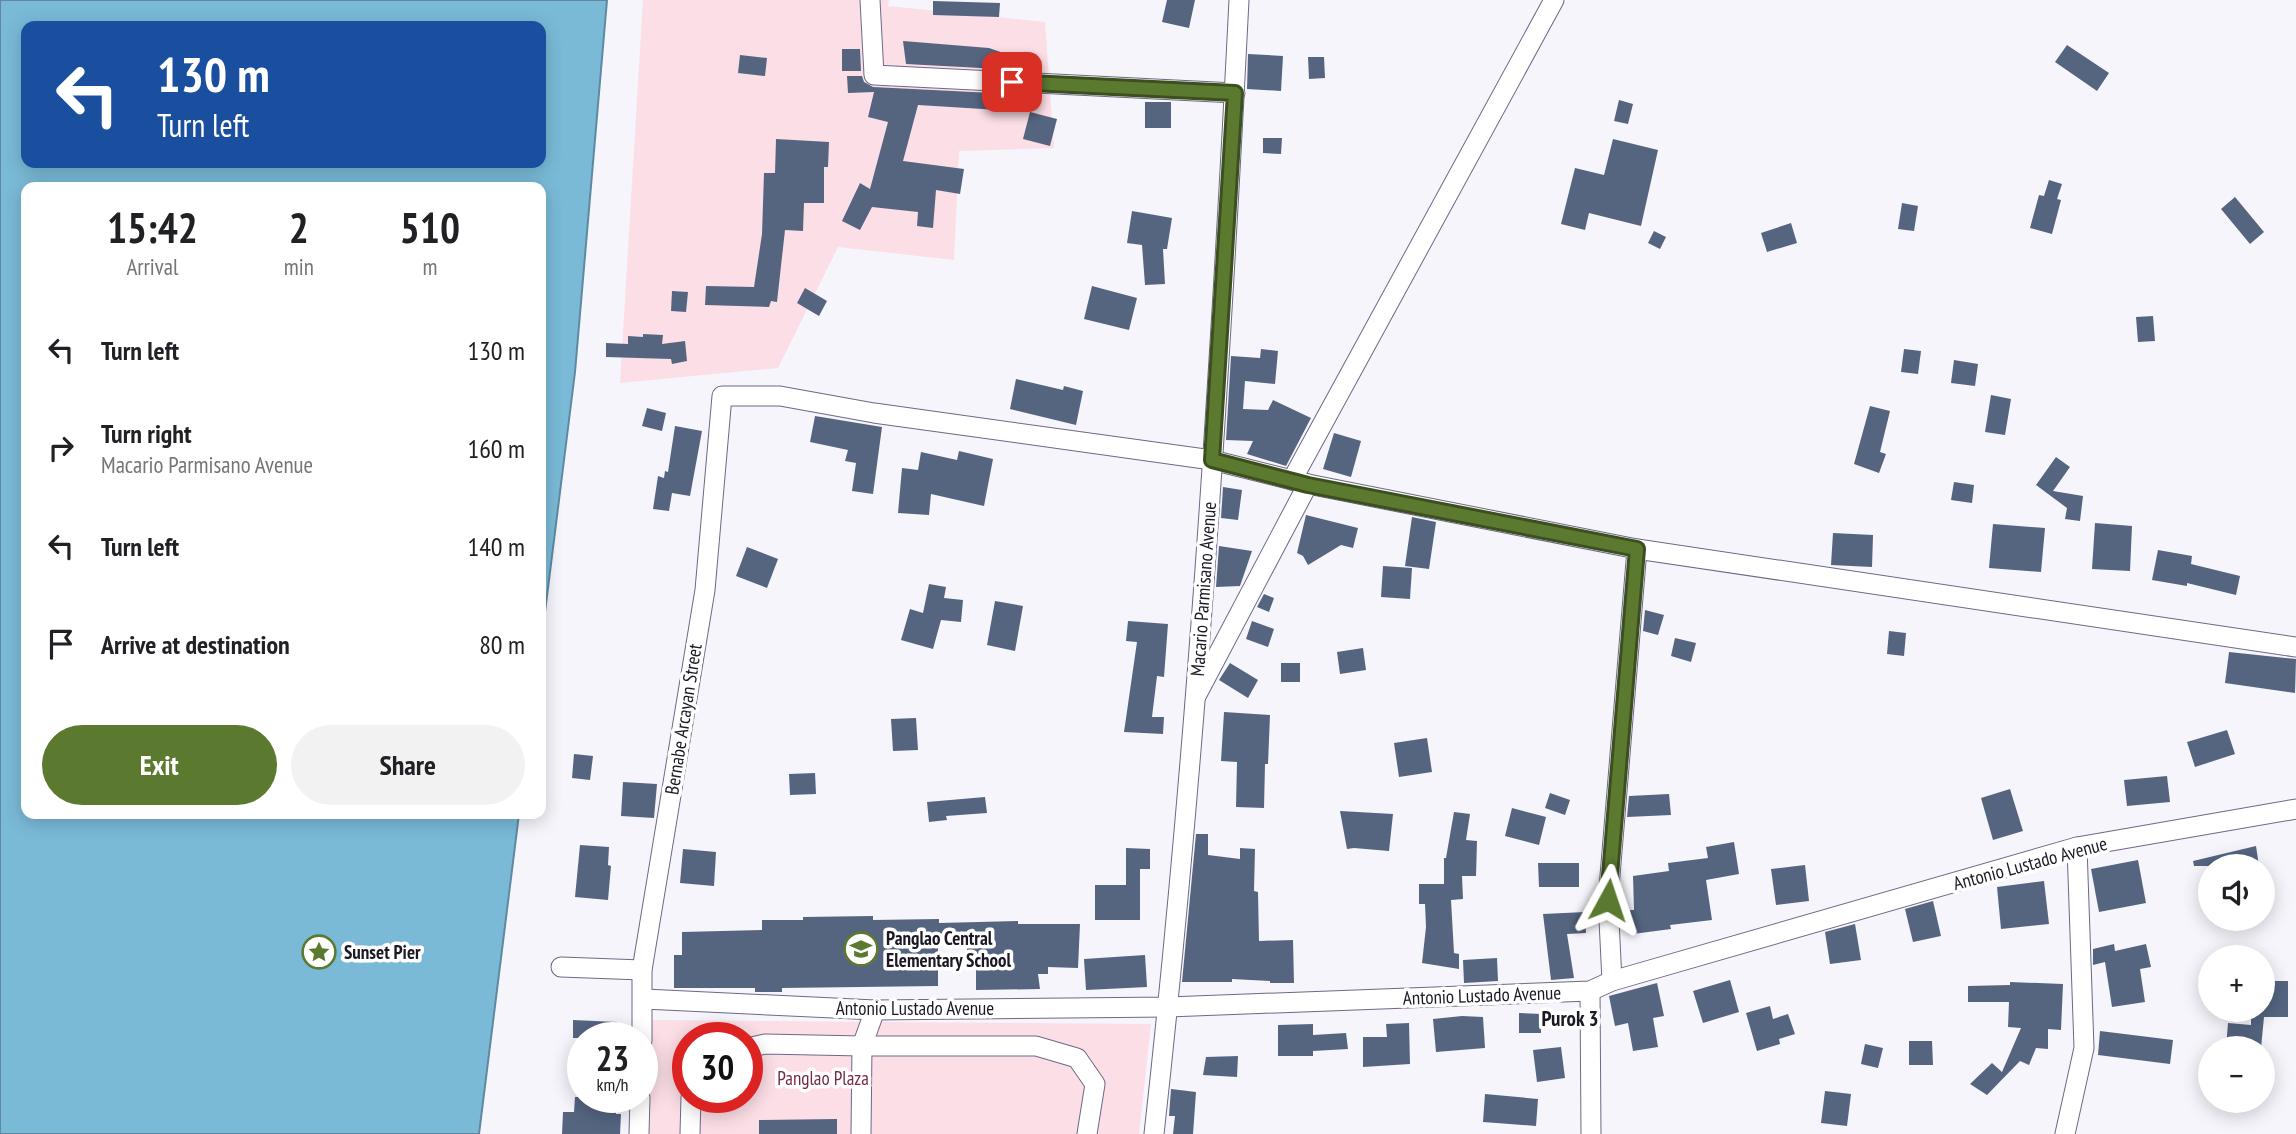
<!DOCTYPE html>
<meta charset="utf-8">
<style>
body{margin:0;font-family:"PT Sans Narrow",sans-serif;background:#f2f2f2;color:#202124;height:100vh;display:flex;flex-direction:column;font-size:26px;white-space:nowrap}
*{box-sizing:border-box;margin:0}
p{font-size:23px;color:#757577}
.icon{flex:none;width:38px;height:38px;fill:none;stroke:currentColor;stroke-width:2;stroke-linecap:round;stroke-linejoin:round}
.map{position:relative;flex:1;overflow:hidden}
.side{position:absolute;left:21px;top:182px;width:525px;height:637px;display:flex;flex-direction:column;background:#fff;border-radius:14px;box-shadow:0 4px 18px #0003}
.side>*{flex:none}
.banner{position:absolute;left:21px;top:21px;width:525px;height:147px;border-radius:14px;box-shadow:0 4px 18px #0003;background:#1a4fa0;color:#fff;overflow:hidden}
.tools{position:absolute;left:2198px;top:854px;display:grid;gap:14px}
.tools a{display:grid;place-items:center;width:77px;height:77px;border-radius:50%;background:#fff;box-shadow:0 4px 18px #0003;font-size:35px}
.speed{position:absolute;left:567px;top:1022px;display:flex;gap:14px;font-size:35px;font-weight:700;text-align:center}
.speed>*{display:grid;place-content:center;width:91px;height:91px;border-radius:50%;background:#fff;box-shadow:0 4px 18px #0003;line-height:1}
.speed small{font-size:18px;font-weight:400}
.speed .limit{border:10px solid #d22;background:#fff;color:#111}
.pin{position:absolute;display:grid;place-items:center;width:60px;height:60px;color:#fff;margin:-30px;border-radius:14px;box-shadow:0 4px 10px #0006}
.me{position:absolute;width:77px;margin:-38px;rotate:5deg;stroke-linejoin:round;filter:drop-shadow(0 0 5px #0008)}
.turn{display:flex;align-items:center;gap:24px;height:147px;padding:0 21px;font-size:32px}
.turn .icon{width:91px;height:91px;stroke-width:2.5}
.turn b{display:block;font-size:49px;line-height:60px}
.eta{display:flex;justify-content:space-evenly;align-items:center;height:119px;text-align:center}
.eta b{font-size:42px;font-weight:700;line-height:49px}
.primary-button{display:flex;gap:14px;margin-top:auto;padding:14px 21px}
.primary-button a{flex:1;height:80px;border-radius:42px;background:#5b792f;color:#fff;font-size:28px;font-weight:700;line-height:80px;text-align:center}
.primary-button a+a{background:#f2f2f2;color:#202124}
ul{padding:0;list-style:none}
li{display:flex;align-items:center;gap:21px;height:98px;padding:0 21px}
li div{flex:1}
li b{display:block;font-size:26px}
li em{font-style:normal}
.map>svg:first-child{display:block}
</style>
<div class="map">
<svg width="2296" height="1134" viewBox="0 0 2296 1134">
<rect width="100%" height="100%" fill="#f6f5fc"/>
<!-- green -->
<g fill="#fcdee6" fill-rule="evenodd">
<polygon points="643,0 889,0 888,6 1045,22 1054,148 959,151 954,260 838,247 778,368 620,383"/>
<path d="M650,1020l501,4 -12,110h-496zM688,1038h59v59h-59z"/>
</g>
<!-- water -->
<path fill="#7abad7" stroke="#5e89a1" stroke-width="2" fill-rule="evenodd" d="M0,0h607l-32,372 -34,272v-457h-515v627h493l-40,320h-479zM26,26h515v137h-515z"/>
<!-- building -->
<g fill="#556580">
<polygon points="1167,0 1195,0 1189,28 1162,22"/>
<polygon points="933,1 1000,3 999,17 933,15"/>
<polygon points="903,41 989,48 1021,59 1018,70 906,64"/>
<polygon points="2067,45 2109,73 2097,91 2055,62"/>
<polygon points="842,49 860,49 861,71 842,71"/>
<polygon points="1248,54 1283,56 1281,91 1247,89"/>
<polygon points="740,55 767,58 765,76 738,73"/>
<polygon points="1308,57 1324,57 1325,78 1309,79"/>
<polygon points="847,76 862,76 864,82 873,87 1012,94 1011,98 999,97 999,110 918,105 903,161 964,169 960,194 936,190 933,228 917,226 918,212 872,207 860,230 842,221 860,183 870,189 888,122 868,117 874,92 848,93"/>
<polygon points="1619,100 1633,104 1628,124 1614,121"/>
<rect x="1145" y="102" width="26" height="26"/>
<polygon points="1030,112 1057,119 1050,146 1023,139"/>
<polygon points="1263,138 1282,138 1281,154 1263,153"/>
<polygon points="776,139 829,142 828,167 824,167 824,203 804,203 803,231 785,230 777,302 771,301 769,307 705,305 706,286 754,287 762,234 764,173 775,173"/>
<polygon points="1613,139 1658,150 1641,226 1589,213 1585,230 1561,224 1575,168 1604,175"/>
<polygon points="2049,180 2062,184 2057,199 2061,200 2052,234 2030,228 2039,195 2044,196"/>
<polygon points="2235,197 2264,232 2250,244 2221,209"/>
<polygon points="1902,203 1918,206 1914,231 1898,229"/>
<polygon points="1132,211 1172,218 1167,249 1163,249 1165,284 1145,285 1142,245 1127,243"/>
<polygon points="1791,223 1797,243 1767,252 1761,233"/>
<polygon points="1654,231 1666,237 1660,249 1648,243"/>
<polygon points="1092,286 1137,298 1129,330 1084,319"/>
<polygon points="805,288 827,301 819,316 797,303"/>
<polygon points="672,291 688,292 686,312 671,311"/>
<polygon points="2153,316 2155,341 2138,342 2136,317"/>
<polygon points="643,334 663,335 662,344 685,341 687,361 672,364 671,359 606,357 606,343 628,344 628,336 643,337"/>
<polygon points="1261,349 1278,351 1275,384 1245,381 1243,409 1268,410 1273,400 1311,418 1286,466 1247,454 1253,441 1226,440 1231,356 1260,358"/>
<polygon points="1904,349 1921,351 1918,374 1901,372"/>
<polygon points="1954,360 1978,364 1975,386 1951,383"/>
<polygon points="1016,379 1063,390 1064,386 1083,391 1076,425 1010,409"/>
<polygon points="1991,395 2011,399 2005,435 1985,432"/>
<polygon points="1870,406 1890,411 1880,452 1886,454 1879,473 1854,464"/>
<polygon points="647,408 666,413 662,431 642,426"/>
<polygon points="815,416 882,427 873,494 852,491 856,463 845,461 848,450 810,442"/>
<polygon points="675,426 702,431 690,496 672,493 669,511 653,509 658,476 664,478 665,471 668,472"/>
<polygon points="1334,433 1361,441 1351,477 1323,469"/>
<polygon points="959,451 993,459 984,506 931,494 929,515 898,513 902,468 918,470 921,452 957,460"/>
<polygon points="2056,457 2070,467 2053,491 2083,496 2080,521 2065,519 2067,508 2036,485"/>
<polygon points="1954,482 1974,485 1972,503 1951,500"/>
<polygon points="1223,487 1242,490 1238,520 1221,518"/>
<polygon points="1306,515 1358,528 1353,548 1341,545 1308,565 1303,556 1297,553"/>
<polygon points="1412,517 1436,522 1429,569 1405,566"/>
<polygon points="2095,523 2132,526 2130,571 2092,569"/>
<polygon points="1993,524 2045,528 2041,572 1989,568"/>
<polygon points="1833,533 1873,535 1872,567 1831,565"/>
<polygon points="1219,546 1252,551 1240,586 1216,587"/>
<polygon points="747,547 778,559 767,588 736,576"/>
<polygon points="2158,550 2192,556 2191,564 2240,576 2236,595 2187,583 2187,586 2152,580"/>
<polygon points="1383,566 1412,568 1410,599 1381,597"/>
<polygon points="929,584 946,587 944,598 963,600 961,622 941,620 933,649 901,640 910,609 923,613"/>
<polygon points="1264,594 1274,598 1269,612 1257,607"/>
<polygon points="995,601 1023,606 1015,651 987,645"/>
<polygon points="1645,610 1664,615 1658,635 1643,631"/>
<polygon points="1128,621 1168,624 1164,677 1157,676 1152,717 1164,717 1163,734 1124,732 1137,642 1126,641"/>
<polygon points="1252,621 1274,629 1268,647 1246,639"/>
<polygon points="1889,631 1906,633 1904,656 1887,654"/>
<polygon points="1675,638 1696,643 1691,662 1671,656"/>
<polygon points="1363,648 1366,670 1340,674 1337,652"/>
<polygon points="2229,652 2296,659 2295,693 2225,683"/>
<polygon points="1230,663 1258,680 1248,698 1219,680"/>
<rect x="1281" y="663" width="19" height="19"/>
<polygon points="1224,712 1270,715 1268,764 1265,764 1264,808 1236,807 1237,762 1221,761"/>
<polygon points="916,718 918,750 893,751 891,719"/>
<polygon points="2227,730 2235,754 2195,767 2187,742"/>
<polygon points="1427,738 1432,772 1399,777 1394,743"/>
<polygon points="574,754 593,756 590,780 572,778"/>
<polygon points="815,773 816,794 790,795 789,774"/>
<polygon points="2167,776 2170,802 2127,806 2124,780"/>
<polygon points="623,782 657,784 654,818 621,816"/>
<polygon points="2010,789 2023,831 1993,840 1981,798"/>
<polygon points="1550,793 1570,800 1565,815 1545,808"/>
<polygon points="1669,794 1671,815 1627,817 1629,796"/>
<polygon points="985,797 987,813 946,816 947,820 929,822 927,802"/>
<polygon points="1512,808 1546,817 1539,845 1505,836"/>
<polygon points="1340,811 1393,814 1389,851 1354,848 1347,849"/>
<polygon points="1454,812 1470,814 1466,840 1477,841 1476,876 1462,876 1463,899 1451,900 1454,953 1459,954 1459,969 1422,963 1426,927 1425,904 1419,904 1419,884 1444,884 1444,858 1446,858"/>
<polygon points="1196,834 1208,834 1208,855 1240,859 1240,848 1255,849 1254,891 1258,892 1259,941 1293,940 1294,983 1270,983 1270,981 1232,979 1232,982 1182,982"/>
<polygon points="1734,842 1739,874 1706,880 1712,920 1670,925 1671,929 1633,934 1630,910 1634,910 1633,876 1669,871 1668,863 1708,858 1706,847"/>
<polygon points="580,845 609,847 608,865 611,866 608,900 575,897"/>
<polygon points="2256,846 2259,866 2194,866 2193,861"/>
<polygon points="1126,848 1150,849 1150,869 1140,869 1140,920 1095,920 1095,885 1126,885"/>
<polygon points="683,849 716,852 714,886 680,883"/>
<polygon points="2138,860 2146,903 2099,912 2091,869"/>
<polygon points="1538,863 1579,863 1579,887 1539,887"/>
<polygon points="1805,865 1809,901 1776,905 1771,869"/>
<polygon points="2044,881 2049,924 2001,929 1997,887"/>
<polygon points="1933,901 1941,936 1913,942 1905,909"/>
<polygon points="1585,912 1586,933 1567,934 1574,978 1551,980 1543,914"/>
<polygon points="873,916 873,920 939,919 939,923 1018,921 1018,924 1080,924 1078,968 1048,967 1048,974 1038,974 1040,989 976,990 976,954 967,954 967,938 938,938 938,986 782,988 782,992 755,992 755,988 674,988 674,955 682,955 682,932 762,930 762,920 803,920 803,917"/>
<polygon points="1855,924 1861,960 1830,964 1825,932"/>
<polygon points="2114,944 2115,951 2146,944 2151,967 2140,969 2145,1002 2112,1007 2105,962 2093,965 2093,949"/>
<polygon points="1145,955 1147,987 1086,990 1084,959"/>
<polygon points="1497,958 1498,981 1464,983 1463,960"/>
<polygon points="1730,980 1739,1012 1703,1023 1693,991"/>
<polygon points="2263,981 2288,981 2288,1017 2264,1017 2261,1048 2226,1048 2228,1023 2251,1025 2251,1010 2263,1010"/>
<polygon points="2010,982 2063,984 2061,1030 2048,1029 2048,1049 2036,1048 2029,1065 2020,1061 1987,1095 1970,1084 1992,1063 2002,1072 2021,1028 2008,1027 2009,1002 1968,1002 1968,986 2010,985"/>
<polygon points="1657,983 1664,1016 1653,1018 1658,1047 1633,1051 1628,1023 1615,1026 1609,996"/>
<polygon points="1770,1006 1773,1019 1788,1014 1795,1034 1779,1039 1780,1044 1757,1051 1746,1013"/>
<polygon points="1519,1013 1541,1014 1541,1033 1519,1033"/>
<polygon points="1462,1016 1483,1017 1485,1048 1436,1052 1433,1019"/>
<polygon points="573,1020 617,1022 616,1038 573,1038"/>
<polygon points="1409,1023 1410,1064 1363,1067 1363,1037 1387,1037 1386,1024"/>
<polygon points="1313,1024 1313,1035 1346,1033 1348,1049 1313,1051 1313,1056 1278,1056 1278,1025"/>
<polygon points="2100,1031 2173,1040 2170,1064 2098,1055"/>
<polygon points="1909,1041 1932,1041 1933,1065 1909,1065"/>
<polygon points="1865,1044 1883,1048 1878,1068 1861,1064"/>
<polygon points="1561,1047 1565,1078 1537,1082 1533,1050"/>
<polygon points="1238,1056 1237,1077 1203,1075 1206,1057"/>
<polygon points="1171,1089 1196,1092 1193,1134 1173,1134 1175,1116 1169,1116"/>
<polygon points="1825,1091 1851,1094 1847,1126 1821,1123"/>
<polygon points="1485,1094 1538,1099 1536,1126 1483,1122"/>
<polygon points="575,1097 616,1097 616,1114 621,1114 620,1134 562,1134 563,1112 574,1112"/>
<polygon points="837,1119 837,1134 759,1134 759,1120"/>
</g>
<g fill="none" stroke-linecap="round" stroke-linejoin="round">
<defs>
<g id="minor">
<polyline points="870,0 874,75 1235,93"/>
<polyline points="1292,480 1554,0"/>
<polyline points="1308,484 1637,549 2296,647"/>
<polyline points="561,967 642,970"/>
<polyline points="1612,981 1608,900 1637,549"/>
<polyline points="1590,991 1591,1134"/>
<polyline points="644,999 875,1010 1168,1007 1590,991 1612,981 2077,847 2296,809"/>
<polyline points="642,1041 642,970 705,590 722,396 780,396 874,413 1212,460 1308,484 1196,696"/>
<polyline points="747,1048 765,1044 862,1046 1036,1046 1077,1058 1095,1084 1087,1134"/>
<polyline points="639,1134 640,1097"/>
<polyline points="690,1134 691,1097"/>
<polyline points="861,1134 862,1046 875,1010"/>
<path d="M1154,1134c42,-377 66,-756 85,-1134"/>
<polyline points="2065,1134 2084,1048 2077,847"/>
</g>
</defs>
<!-- minor casing -->
<use href="#minor" stroke="#6e6886" stroke-width="21"/>
<!-- minor -->
<use href="#minor" stroke="#fff" stroke-width="19"/>
</g>
<g fill="none" stroke-linecap="round" stroke-linejoin="round">
<defs>
<polyline id="route" points="1012,82 1235,93 1212,460 1308,485 1637,549 1608,900"/>
</defs>
<!-- route casing -->
<use href="#route" stroke="#3b4f1f" stroke-width="18"/>
<!-- route -->
<use href="#route" stroke="#5b792f" stroke-width="12"/>
</g>
<!-- icons -->
<defs>
<symbol id="school-ring" viewBox="-11 -11 22 22"><circle r="9.5" fill="#fff" stroke="#5b792f" stroke-width="1.5"/><path d="M0-5L7-2L0 1L-7-2ZM-4 1L0 2.5L4 1V4Q0 6-4 4Z" fill="#5b792f"/></symbol>
<symbol id="sight-ring" viewBox="-11 -11 22 22"><circle r="9.5" fill="#fff" stroke="#5b792f" stroke-width="1.5"/><path d="M0-6L1.8-2.2L6-1.7L2.9 1.2L3.7 5.4L0 3.3L-3.7 5.4L-2.9 1.2L-6-1.7L-1.8-2.2Z" fill="#5b792f"/></symbol>
</defs>
<g fill-rule="evenodd">
<use href="#school-ring" x="842" y="930" width="38" height="38"/>
<use href="#sight-ring" x="300" y="933" width="38" height="38"/>
</g>
<g text-anchor="middle" stroke-width="7" stroke-linejoin="round" paint-order="stroke">
<!-- street labels -->
<g font-size="19" fill="#1b1824" stroke="#fff">
<text transform="translate(1203 589) rotate(-86)" y="7">Macario Parmisano Avenue</text>
<text transform="translate(683 719) rotate(-81)" y="7">Bernabe Arcayan Street</text>
<text transform="translate(2030 863) rotate(-15)" y="7">Antonio Lustado Avenue</text>
<text transform="translate(1482 995) rotate(-2)" y="7">Antonio Lustado Avenue</text>
<text x="915" y="1015">Antonio Lustado Avenue</text>
</g>
<!-- poi labels -->
<g font-size="19" font-weight="bold" fill="#1b1824" stroke="#fff" text-anchor="start">
<text x="886" y="945">Panglao Central<tspan x="886" dy="22">Elementary School</tspan></text>
<text x="344" y="959">Sunset Pier</text>
</g>
<!-- park labels -->
<g font-size="19" fill="#742a46" stroke="#fff">
<text x="823" y="1085">Panglao Plaza</text>
</g>
<!-- neighbourhood labels -->
<g font-size="21" font-weight="bold" fill="#1b1824" stroke="#fff">
<text x="1570" y="1026">Purok 3</text>
</g>
</g>
</svg>
<div class="tools">
<a><svg class="icon" aria-label="sound" viewBox="0 0 24 24"><path d="M4 9h4l5-4v14l-5-4H4zM17 9q2 3 0 6"/></svg></a>
<a>+</a>
<a>−</a>
</div>
<div class="speed"><div>23<small>km/h</small></div><div class="limit">30</div></div>
<div class="pin" style="left:1012px;top:82px;background:#d93025"><svg class="icon" aria-label="arrive" viewBox="0 0 24 24"><path d="M6 21V4h12l-3 4 3 4H6"/></svg></div>
<svg class="me" style="left:1608px;top:900px" viewBox="-20 -20 40 40"><path d="M0-17L14 15 0 8-14 15z" fill="#5b792f" stroke="#fff" stroke-width="4"/></svg>
<div class="banner">
<div class="turn"><svg class="icon" aria-label="left" viewBox="0 0 24 24"><path d="M17 20v-9H6M10 6l-5 5 5 5"/></svg><div><b>130 m</b>Turn left</div></div>
</div>
<section class="side">
<div class="eta">
<div><b>15:42</b><p>Arrival</p></div>
<div><b>2</b><p>min</p></div>
<div><b>510</b><p>m</p></div>
</div>
<ul>
<li><svg class="icon" aria-label="left" viewBox="0 0 24 24"><path d="M17 20v-9H6M10 6l-5 5 5 5"/></svg><div><b>Turn left</b></div><em>130 m</em></li>
<li><svg class="icon" aria-label="right" viewBox="0 0 24 24"><path d="M7 20v-9h11M14 6l5 5-5 5"/></svg><div><b>Turn right</b><p>Macario Parmisano Avenue</p></div><em>160 m</em></li>
<li><svg class="icon" aria-label="left" viewBox="0 0 24 24"><path d="M17 20v-9H6M10 6l-5 5 5 5"/></svg><div><b>Turn left</b></div><em>140 m</em></li>
<li><svg class="icon" aria-label="arrive" viewBox="0 0 24 24"><path d="M6 21V4h12l-3 4 3 4H6"/></svg><div><b>Arrive at destination</b></div><em>80 m</em></li>
</ul>
<div class="primary-button"><a>Exit</a><a>Share</a></div>
</section>
</div>
